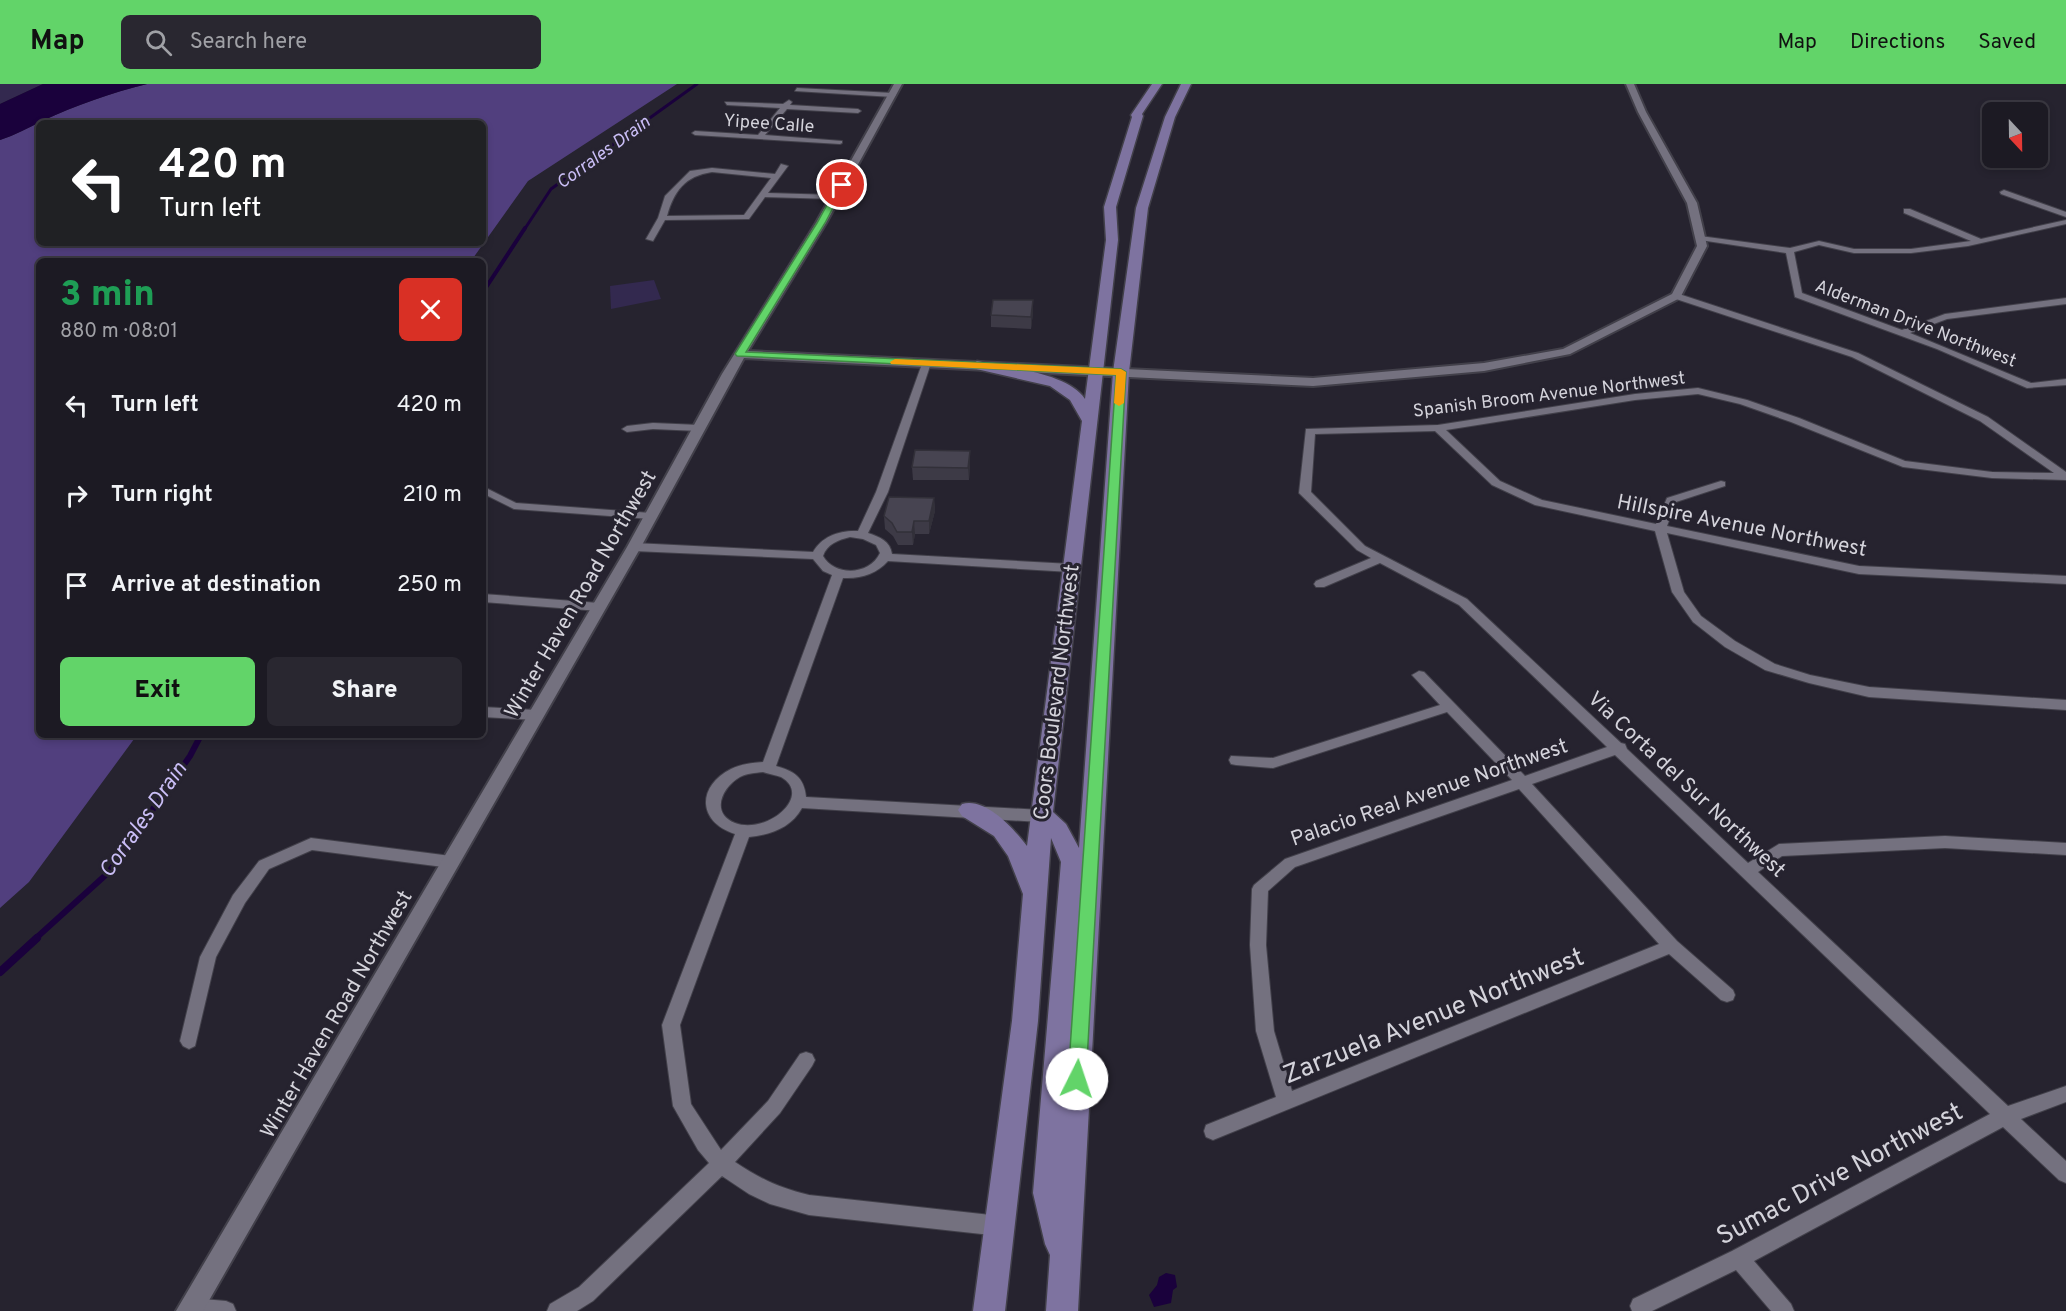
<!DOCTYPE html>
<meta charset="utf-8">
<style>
body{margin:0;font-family:Overpass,sans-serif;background:#292730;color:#f1f3f6;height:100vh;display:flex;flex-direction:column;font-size:22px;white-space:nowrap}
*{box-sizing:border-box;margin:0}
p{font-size:20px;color:#a0a1a6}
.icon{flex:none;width:33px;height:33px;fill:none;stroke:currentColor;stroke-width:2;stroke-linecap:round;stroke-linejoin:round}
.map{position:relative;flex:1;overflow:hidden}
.drawer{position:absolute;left:36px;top:174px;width:450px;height:480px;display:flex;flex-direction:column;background:#1c1a23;border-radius:9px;box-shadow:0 3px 9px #0003,0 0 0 2px #3a3841}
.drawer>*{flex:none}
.guide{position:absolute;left:36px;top:36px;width:450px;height:126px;border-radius:9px;box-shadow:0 3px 9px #0003,0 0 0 2px #3a3841;background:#202124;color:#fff;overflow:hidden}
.needle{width:39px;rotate:158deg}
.controls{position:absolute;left:1982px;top:18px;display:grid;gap:12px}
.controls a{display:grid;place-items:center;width:66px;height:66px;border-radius:9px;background:#1c1a23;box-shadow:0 3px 9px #0003,0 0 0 2px #3a3841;font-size:30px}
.pin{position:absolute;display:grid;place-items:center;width:51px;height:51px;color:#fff;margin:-26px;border:3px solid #fff;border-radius:50%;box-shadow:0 2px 6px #0007}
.me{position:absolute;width:66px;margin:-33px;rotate:4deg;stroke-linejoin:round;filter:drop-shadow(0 0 4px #0008)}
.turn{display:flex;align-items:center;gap:21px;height:126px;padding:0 24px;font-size:27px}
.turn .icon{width:78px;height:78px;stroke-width:2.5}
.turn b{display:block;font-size:42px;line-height:51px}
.round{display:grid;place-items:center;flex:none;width:63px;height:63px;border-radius:9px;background:#292730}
.head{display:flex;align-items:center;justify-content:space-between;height:102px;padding:0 24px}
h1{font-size:36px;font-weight:800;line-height:45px;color:#1e9e55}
.primary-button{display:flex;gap:12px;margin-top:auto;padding:12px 24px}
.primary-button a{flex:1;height:69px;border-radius:9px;background:#62d469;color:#111;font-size:24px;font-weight:800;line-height:69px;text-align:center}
.primary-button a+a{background:#292730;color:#f1f3f6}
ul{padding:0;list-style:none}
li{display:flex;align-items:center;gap:18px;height:90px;padding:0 24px}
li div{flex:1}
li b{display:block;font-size:22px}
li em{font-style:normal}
header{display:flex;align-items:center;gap:36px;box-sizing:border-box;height:84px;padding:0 30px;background:#62d469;color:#111}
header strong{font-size:28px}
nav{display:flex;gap:33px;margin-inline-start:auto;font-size:21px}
.search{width:420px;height:54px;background:#292730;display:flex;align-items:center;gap:15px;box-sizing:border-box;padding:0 21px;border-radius:9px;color:#a0a1a6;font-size:22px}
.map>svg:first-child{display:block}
</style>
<header>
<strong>Map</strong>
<div class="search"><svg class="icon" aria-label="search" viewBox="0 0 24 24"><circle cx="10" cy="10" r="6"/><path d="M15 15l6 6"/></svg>Search here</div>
<nav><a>Map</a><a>Directions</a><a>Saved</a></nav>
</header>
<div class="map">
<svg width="2066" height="1227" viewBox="0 0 2066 1227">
<rect width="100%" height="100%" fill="#26232f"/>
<!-- green -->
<g fill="#33294f">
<polygon points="0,0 43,0 0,20"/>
<polygon points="654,196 661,215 611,225 610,202"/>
</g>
<!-- forest -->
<path fill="#513f7e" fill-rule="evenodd" d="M147,0h530l-149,97 -57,80h-432v474h98l-108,147 -29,26v-768c15,-5 28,-12 42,-19 34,-16 69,-28 105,-37zM39,39h444v120h-444z"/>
<!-- water -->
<g fill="#1a013c">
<path d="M43,0h104c-36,9 -71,21 -105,37 -14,7 -27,14 -42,19v-36z"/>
<polygon points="1166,1189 1175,1191 1177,1203 1173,1206 1171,1219 1154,1223 1149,1211 1157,1201 1159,1193"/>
</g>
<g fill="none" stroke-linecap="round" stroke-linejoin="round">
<!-- stream-far3 -->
<polyline stroke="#1a013c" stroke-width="3" points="524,146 551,105 697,0"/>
<!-- stream-far2 -->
<polyline stroke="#1a013c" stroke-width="4" points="483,208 525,144"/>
<!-- stream-far1 -->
<polyline stroke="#1a013c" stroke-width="6" points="35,855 109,788 190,672 201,651"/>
<!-- stream -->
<polyline stroke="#1a013c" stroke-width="8" points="0,888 37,854"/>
<defs>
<g id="minor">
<polygon points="797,4 893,9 896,11 893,13 795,7"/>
<polygon points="789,16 792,18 790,21 858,25 861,27 858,29 787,25 765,51 842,57 842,59 840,60 695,51 692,49 695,47 758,51 780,24 727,21 725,18 783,20"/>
<path d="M781,80l7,2 -20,27 66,2 4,2 -4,2 -69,-2 -16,22 -84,1 -12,21 -7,-2 12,-21 7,-22 25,-25 22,-3 63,6zM712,88l59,6 -27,37 -77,1c7,-25 18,-40 45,-44z"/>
<polygon points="2004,106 2066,128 2066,133 2001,110 2000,108"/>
<polygon points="1904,125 1910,125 1981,155 2066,136 2066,140 1968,162 1911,169 1854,169 1819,161 1794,168 1802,209 1902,246 1945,230 2066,214 2066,220 1947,235 1910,249 2031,299 2066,295 2066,301 2027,304 1937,265 1795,213 1786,169 1700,156 1696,154 1700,152 1790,164 1819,157 1854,165 1911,165 1971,157 1904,129"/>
<path d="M1676,209l182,60 130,64 78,55v8l-74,-2 -89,-11 -112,-45 -51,-18 -42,-10 -63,6 -189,30 54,51 42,19 114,24 11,-26 54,-17 4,1v4l-49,16 -9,24 192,40 207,10v8l-207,-10 -192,-41 17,59 17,24 34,25 40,23 35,11 59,12 197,13v10l-197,-13 -60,-14 -44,-13 -40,-23 -32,-25 -21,-30 -17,-61 -120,-26 -43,-20 -57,-54 -120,3 -4,58 54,54 102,53 154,144 4,1 2,5 121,114 31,-19 166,-8 121,7v12l-121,-7 -163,8 -24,16 250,234 58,-20v16l-45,17 45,42v22l-7,-3 -56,-53 -249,134 37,43 3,7h-23l-35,-41 -84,41h-20l-2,-5 3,-7 99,-48 258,-137 -375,-359 -83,29 145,157 56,49 2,5 -2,5 -6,2 -6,-2 -52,-46 -456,186 -7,-3 -2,-6 2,-6 70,-28 -20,-66 -6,-86 2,-56 2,-4 31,-26 227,-79 -65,-68 -174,56 -37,-3 -5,-1 -2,-4 2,-4 42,2 167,-53 -28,-30 7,-4 5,1 101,104 82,-29 -148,-142 -79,-42 -56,24h-8l-2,-3 2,-3 55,-23 -14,-8 -58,-57 7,-64 132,-4 197,-31 63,-6 49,12 52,18 106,43 87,11 62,1 -74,-52 -128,-64 -179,-59 -1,-2zM1519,705l140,155 -367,147 -18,-60 -8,-86 2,-54 27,-24z"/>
<path d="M923,277l8,2 -43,129 -20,41c12,4 22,8 24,21l179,10 6,4 -6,4 -183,-11c-12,13 -27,18 -45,17l-67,188c18,5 28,11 30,31l235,13 5,2 2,4 -2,4 -5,2 -239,-14c-11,20 -32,27 -53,29l-69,188 11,79 30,46 47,-49 32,-47 6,-2 6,2 3,6 -3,6 -32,47 -45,49c26,17 44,26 74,33l191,21 7,3 3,7 -3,7 -7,3 -191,-21 -39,-11 -21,-10 -27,-18 -129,125 -16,10h-30l3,-7 29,-17 130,-124 -11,-13 -25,-44 -11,-81 73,-191c-38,-12 -38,-48 -4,-65 10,-5 21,-6 32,-7l69,-187 -9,-4 -10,-12 -179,-8 -6,-4 6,-4 179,9c9,-16 27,-22 45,-21l18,-39zM850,453l13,2 13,6 4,8c-10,22 -45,24 -57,3 4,-12 15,-16 27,-19zM763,688c5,2 13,3 18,5 33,19 -15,58 -46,46 -25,-10 -13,-36 5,-46 7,-4 15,-4 23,-5z"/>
<polygon points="653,339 699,341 704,344 699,347 653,345 627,348 622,345 627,342"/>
<polygon points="488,405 516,419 651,429 657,432 651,435 514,425 484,410 483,407"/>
<polygon points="483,510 599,519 605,523 599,527 483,518"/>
<polygon points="483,623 537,626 544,631 537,636 483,633"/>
<polygon points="311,754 451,772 456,774 459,778 456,782 451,784 312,766 269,785 245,819 216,873 195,962 189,965 183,962 180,957 200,873 233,811 259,777"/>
<polygon points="191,1214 226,1217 233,1220 236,1227 182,1227 181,1224 184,1217"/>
</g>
<polygon id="tertiary" points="894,0 902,0 826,139 748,267 1313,294 1484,279 1563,265 1672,210 1697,162 1687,119 1638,28 1626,0 1634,0 1646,28 1697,119 1707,162 1680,214 1570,270 1484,287 1313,302 744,274 641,463 203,1227 176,1227 627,463 722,290 816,139"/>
<path id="primary" d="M1152,0h10l-20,30 1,2 -27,91 2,33 -65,572 13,12 13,24 34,-476 23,-164 29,-91 16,-33h10l-16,33 -27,91 -19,164 -51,939h-32l4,-56 -5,-11 -12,-51 28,-331 -10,-24 -13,183 -33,290h-32l39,-290 11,-127 -15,-38 -14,-20 -32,-20 -4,-6 4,-6c24,-7 52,25 65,42l55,-425 -12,-21 -20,-14 -78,-18 -2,-3 7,-4c29,6 91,12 108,38l21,-159 -2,-33 28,-90 -1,-2z"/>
</defs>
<!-- minor casing -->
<use href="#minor" stroke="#42404a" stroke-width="2"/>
<!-- tertiary casing -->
<use href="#tertiary" stroke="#42404a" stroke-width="4"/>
<!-- primary casing -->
<use href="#primary" stroke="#42404a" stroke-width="3"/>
<!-- minor -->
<use href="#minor" fill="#74717f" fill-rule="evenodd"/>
<!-- tertiary -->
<use href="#tertiary" fill="#74717f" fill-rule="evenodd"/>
<!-- primary -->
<use href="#primary" fill="#7e73a0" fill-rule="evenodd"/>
</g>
<!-- wall -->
<g fill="#3d3a46">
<polygon points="1033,228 1031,245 991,243 991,231"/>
<polygon points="970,367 970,379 969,396 913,396 912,383"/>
<polygon points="934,414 935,427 929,450 915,450 913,461 898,461 893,452 885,445 884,432"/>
</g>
<!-- shaded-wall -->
<g fill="#323039">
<polygon points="1033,216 1033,228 1031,245 1031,233"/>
<polygon points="970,367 970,379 969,396 968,384"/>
<polygon points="934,414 935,427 929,450 929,437"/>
<polygon points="914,437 915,450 913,461 912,448"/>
</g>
<!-- building -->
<g fill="#474451" stroke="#323039" stroke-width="1.5">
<polygon points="993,216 1033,216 1031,233 991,231"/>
<polygon points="915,366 970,367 968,384 912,383"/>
<polygon points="889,413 934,414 929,437 914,437 912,448 897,448 892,439 884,432"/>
</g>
<!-- route -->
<polygon fill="#62d469" stroke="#408a44" stroke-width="1.5" points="842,99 845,101 825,139 746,268 1121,285 1126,288 1086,995 1083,1001 1077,1004 1070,1001 1068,995 1116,291 737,272 735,270 817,139 838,101"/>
<!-- slow -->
<polygon fill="#f59e0b" points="895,275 1121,285 1126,288 1124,319 1119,322 1114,319 1116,291 891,280 890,278"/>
<g text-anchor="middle" stroke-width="6" stroke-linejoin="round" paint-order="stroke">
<!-- far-street labels -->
<g font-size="18" fill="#d4d3db" stroke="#26232f">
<text transform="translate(769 39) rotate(4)" y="6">Yipee Calle</text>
<text transform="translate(1916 239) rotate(21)" y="6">Alderman Drive Northwest</text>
<text transform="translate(1549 310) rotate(-7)" y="6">Spanish Broom Avenue Northwest</text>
</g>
<!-- far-water labels -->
<g font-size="18" font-style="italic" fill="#cabef6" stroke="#26232f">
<text transform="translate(603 68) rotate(-36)" y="6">Corrales Drain</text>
</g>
<!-- street labels -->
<g font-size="21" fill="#d4d3db" stroke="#26232f">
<text transform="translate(1742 441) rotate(11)" y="7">Hillspire Avenue Northwest</text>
<text transform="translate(580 510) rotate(-60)" y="7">Winter Haven Road Northwest</text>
<text transform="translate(1056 608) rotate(-83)" y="7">Coors Boulevard Northwest</text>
<text transform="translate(1687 700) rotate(43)" y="7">Via Corta del Sur Northwest</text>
<text transform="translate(1429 708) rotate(-19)" y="7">Palacio Real Avenue Northwest</text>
<text transform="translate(336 930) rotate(-60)" y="7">Winter Haven Road Northwest</text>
</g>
<!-- water labels -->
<g font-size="22" font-style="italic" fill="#cabef6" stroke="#26232f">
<text transform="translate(142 735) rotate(-55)" y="8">Corrales Drain</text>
</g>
<!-- near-street labels -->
<g font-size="26" fill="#d4d3db" stroke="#26232f">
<text transform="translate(1433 931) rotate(-22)" y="9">Zarzuela Avenue Northwest</text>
<text transform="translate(1839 1089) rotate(-28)" y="9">Sumac Drive Northwest</text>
</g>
</g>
</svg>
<div class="controls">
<a><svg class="needle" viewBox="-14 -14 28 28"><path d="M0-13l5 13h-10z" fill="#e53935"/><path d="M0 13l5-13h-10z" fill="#a0a1a6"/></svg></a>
</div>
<div class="pin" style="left:842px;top:101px;background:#d93025"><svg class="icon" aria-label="arrive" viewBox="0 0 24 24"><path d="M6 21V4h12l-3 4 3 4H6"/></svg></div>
<svg class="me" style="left:1077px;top:995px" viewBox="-20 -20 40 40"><circle r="19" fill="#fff"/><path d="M0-13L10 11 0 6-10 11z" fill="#62d469"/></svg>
<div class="guide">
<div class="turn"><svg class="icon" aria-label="left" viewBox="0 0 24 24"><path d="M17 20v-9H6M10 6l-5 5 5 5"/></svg><div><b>420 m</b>Turn left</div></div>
</div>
<section class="drawer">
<div class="head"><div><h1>3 min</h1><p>880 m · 08:01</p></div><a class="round" style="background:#d93025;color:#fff"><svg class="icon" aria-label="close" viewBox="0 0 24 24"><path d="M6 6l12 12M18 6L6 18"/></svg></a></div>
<ul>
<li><svg class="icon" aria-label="left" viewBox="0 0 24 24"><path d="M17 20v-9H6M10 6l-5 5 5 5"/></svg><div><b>Turn left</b></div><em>420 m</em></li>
<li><svg class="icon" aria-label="right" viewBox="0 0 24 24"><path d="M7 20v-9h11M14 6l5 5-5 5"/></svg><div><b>Turn right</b></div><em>210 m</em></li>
<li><svg class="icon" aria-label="arrive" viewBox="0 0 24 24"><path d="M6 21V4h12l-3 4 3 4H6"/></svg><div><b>Arrive at destination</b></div><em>250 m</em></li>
</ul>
<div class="primary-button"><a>Exit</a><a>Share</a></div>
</section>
</div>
